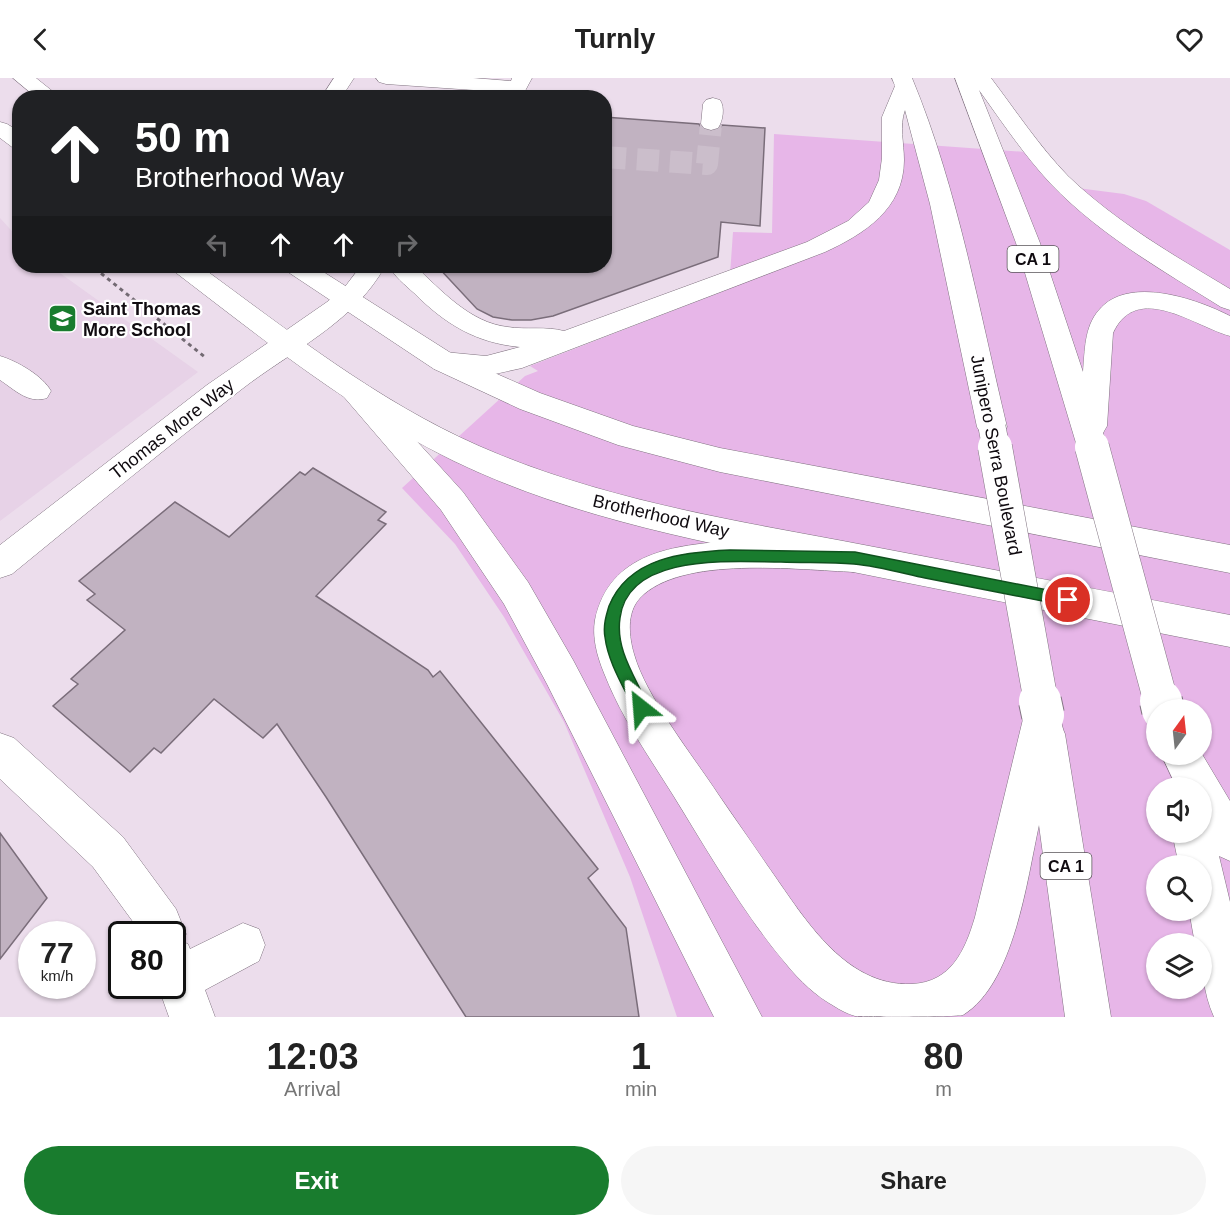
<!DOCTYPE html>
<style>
body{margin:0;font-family:Helvetica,sans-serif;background:#f6f6f6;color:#222;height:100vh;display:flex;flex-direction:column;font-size:22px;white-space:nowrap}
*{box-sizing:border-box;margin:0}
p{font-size:20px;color:#767676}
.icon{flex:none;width:33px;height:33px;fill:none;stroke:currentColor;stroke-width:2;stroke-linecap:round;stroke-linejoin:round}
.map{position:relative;height:939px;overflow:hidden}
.details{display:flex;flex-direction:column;background:#fff;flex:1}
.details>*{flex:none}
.banner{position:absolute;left:12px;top:12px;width:600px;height:183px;border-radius:24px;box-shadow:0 2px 4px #0004;background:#202124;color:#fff;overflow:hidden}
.needle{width:39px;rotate:15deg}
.tools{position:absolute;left:1146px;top:621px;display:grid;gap:12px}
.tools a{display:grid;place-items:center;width:66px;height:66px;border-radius:50%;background:#fff;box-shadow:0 2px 4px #0004;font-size:30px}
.speed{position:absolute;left:18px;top:843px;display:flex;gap:12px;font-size:30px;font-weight:700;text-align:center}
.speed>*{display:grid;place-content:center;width:78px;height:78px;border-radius:50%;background:#fff;box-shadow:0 2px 4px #0004;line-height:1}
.speed small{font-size:15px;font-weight:400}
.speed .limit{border:3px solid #111;border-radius:9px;background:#fff;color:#111}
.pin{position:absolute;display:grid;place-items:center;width:51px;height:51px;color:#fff;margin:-26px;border:3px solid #fff;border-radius:50%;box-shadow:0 2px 6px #0007}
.me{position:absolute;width:66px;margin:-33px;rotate:332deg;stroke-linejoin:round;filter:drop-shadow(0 0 4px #0008)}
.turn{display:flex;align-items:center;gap:21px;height:126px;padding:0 24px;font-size:27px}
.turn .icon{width:78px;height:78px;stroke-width:2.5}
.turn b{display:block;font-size:42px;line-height:51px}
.lanes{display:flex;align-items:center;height:57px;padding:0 24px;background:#0003;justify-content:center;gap:30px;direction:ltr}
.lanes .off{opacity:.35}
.eta{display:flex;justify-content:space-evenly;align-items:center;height:102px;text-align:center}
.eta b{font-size:36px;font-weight:700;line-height:42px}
.primary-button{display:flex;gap:12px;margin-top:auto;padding:12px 24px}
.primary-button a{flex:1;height:69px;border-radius:36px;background:#197c2e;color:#fff;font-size:24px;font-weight:700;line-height:69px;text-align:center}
.primary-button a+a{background:#f6f6f6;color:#222}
header{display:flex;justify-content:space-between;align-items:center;height:78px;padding:0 24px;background:#fff;font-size:27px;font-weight:700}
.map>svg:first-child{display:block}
</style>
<header><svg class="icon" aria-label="back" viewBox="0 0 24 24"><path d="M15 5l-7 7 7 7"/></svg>Turnly<svg class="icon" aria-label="heart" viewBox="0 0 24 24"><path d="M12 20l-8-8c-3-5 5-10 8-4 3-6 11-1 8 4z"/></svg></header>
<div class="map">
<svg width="1230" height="939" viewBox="0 0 1230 939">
<rect width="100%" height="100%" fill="#ecddec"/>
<!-- built -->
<polygon fill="#e7d2e7" points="0,140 19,161 20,188 50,188 198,294 0,443"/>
<!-- green -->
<path fill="#e7b6e8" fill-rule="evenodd" d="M774,56l252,18 28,33 70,9 22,7 84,49v767h-553l-47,-140 -66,-155 -60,-105 -49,-73 -53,-56 123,-112 13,-5 -8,-5 199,-77 4,-57 39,1zM1156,632h46v44h-46zM1156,710h46v44h-46zM1156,788h46v44h-46zM1156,866h46v44h-46z"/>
<!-- building -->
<g fill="#c1b2c1" stroke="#7a6d7a" stroke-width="1.5">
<polygon points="604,39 699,46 702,51 710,54 719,52 722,47 765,50 760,148 721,144 718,179 553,238 531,242 512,242 493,239 477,231 437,188 604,188"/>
<polygon points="313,390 386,434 378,442 386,446 316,518 428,592 433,599 440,593 598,791 588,800 626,850 639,939 466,939 326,719 277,646 263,660 214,621 161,675 154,670 130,694 53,628 78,606 71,601 125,552 87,522 95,516 79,503 175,424 229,459 300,394 305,397"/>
<polygon points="0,755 47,820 0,881"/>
</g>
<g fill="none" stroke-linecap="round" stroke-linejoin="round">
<!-- minor-tunnel -->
<polyline stroke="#cbbecb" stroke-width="22" stroke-dasharray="22 11" stroke-linecap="butt" points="604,79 707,86 711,46"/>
<defs>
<g id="minor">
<polygon points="334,0 354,0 341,20 321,20"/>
<polygon points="376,0 473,0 511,3 512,0 532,0 525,13 518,15 386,6 379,4"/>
<path d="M713,20l7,2c5,7 3,21 -2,28l-7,2 -7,-2 -3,-4 2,-20 3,-4z"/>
<path d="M361,188h24c-30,56 -94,85 -143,123 -78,60 -154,123 -230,185l-12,4v-33l207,-160 120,-83 17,-14z"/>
<path d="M0,278c17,5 43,20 51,35l-4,7c-19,6 -32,-8 -47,-18z"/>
<polygon points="0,655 14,660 123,759 176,831 186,856 183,864 188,866 190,871 243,845 259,851 265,867 259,883 205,912 215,939 169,939 158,908 172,908 172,856 142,856 93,789 0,701"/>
</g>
<g id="major">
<polygon points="13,0 36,0 61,20 37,20"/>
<polygon points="0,44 7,46 20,54 20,70 12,69 0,60"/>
<path d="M172,188h28c89,65 177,135 279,180 116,51 240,72 364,95 129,25 258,49 387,74v32c-131,-26 -262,-52 -392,-78 -130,-26 -264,-50 -384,-108 -102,-50 -190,-121 -279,-189z"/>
<polygon points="285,188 314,188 454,277 540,315 633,348 720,370 1230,467 1230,495 720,394 618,367 520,331 434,291 288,194"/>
</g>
<g id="highway">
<path d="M892,0h20c46,111 67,232 95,349l-5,8 -10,3 -10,-3 -5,-8 -47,-223 -25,-94c-6,16 -1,33 -1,50 0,49 -40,74 -79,92l-303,116 -36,8 -52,-7 -4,-7 4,-7 10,-3 42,4 34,-9c-44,-4 -75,-23 -106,-54 -9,-8 -20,-17 -25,-27h26c26,24 55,57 93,61 18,3 38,-1 56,4l243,-89 41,-21 21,-19 10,-22 3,-22v-41l13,-31z"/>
<path d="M955,0h36c25,33 48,68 77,98 48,46 105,79 162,113v21l-9,-3c-59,-37 -121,-72 -170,-123 -27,-29 -49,-62 -72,-94l61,153 43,129c2,-21 1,-45 16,-62 29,-35 98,-11 131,6v20c-36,-10 -93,-55 -117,-3l-6,93 -4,7 3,10 -4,8 -11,4 -11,-4 -4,-8 -60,-200z"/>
<polygon points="354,302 364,305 463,414 528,504 573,582 762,939 714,939 547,606 504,526 441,432 344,319 340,312 344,305"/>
<path d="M732,463l123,3 12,4 5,10 -5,10 -12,4c-57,-2 -174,-17 -215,26 -14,15 -11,39 -6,56 12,43 59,102 84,140 16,24 33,47 49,71 35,49 76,122 145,119 39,-2 53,-33 63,-67l49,-202 6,-13 13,-5 13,5c5,11 4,21 9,32l46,283h-46l-26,-192c-12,55 -25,159 -76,190 -9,2 -97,2 -108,1 -7,-2 -15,-6 -21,-10 -18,-10 -34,-25 -47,-41 -42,-49 -80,-115 -114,-170 -25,-40 -52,-78 -69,-122 -7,-17 -12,-36 -9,-53 14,-68 80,-75 137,-79z"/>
<path d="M1161,676h41l28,47v60l-11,-5 11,46v115h-16c-11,-25 -12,-47 -12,-73h-7l-6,-34h13v-44h-23l-7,-34h30v-44h-25z"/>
</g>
</defs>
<!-- minor casing -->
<use href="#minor" stroke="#807380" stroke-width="1"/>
<!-- major casing -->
<use href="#major" stroke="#807380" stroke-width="1"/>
<!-- highway casing -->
<use href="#highway" stroke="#807380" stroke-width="1"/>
<!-- path -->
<polyline stroke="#736a73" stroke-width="3" stroke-dasharray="4 4" stroke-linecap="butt" points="107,188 97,192 206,280"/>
<!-- minor -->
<use href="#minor" fill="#fff" fill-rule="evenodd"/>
<!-- major -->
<use href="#major" fill="#fff" fill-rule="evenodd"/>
<!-- highway -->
<use href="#highway" fill="#fff" fill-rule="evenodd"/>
<defs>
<g id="highway-bridge-far2">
<polyline points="992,349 996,370"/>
<polyline points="1091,365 1092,370"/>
</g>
<g id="highway-bridge-far1">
<polyline points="995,369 1041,624"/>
<polyline points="1092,369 1161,624"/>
</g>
<g id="highway-bridge">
<polyline points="1040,623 1043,637"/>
<polyline points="1161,623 1163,632"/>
</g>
</defs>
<!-- highway-bridge-far2 casing -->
<use href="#highway-bridge-far2" stroke="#807380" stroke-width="28" stroke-linecap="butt"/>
<!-- highway-bridge-far1 casing -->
<use href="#highway-bridge-far1" stroke="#807380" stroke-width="35" stroke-linecap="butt"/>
<!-- highway-bridge casing -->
<use href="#highway-bridge" stroke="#807380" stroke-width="44" stroke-linecap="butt"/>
<!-- highway-bridge-far2 -->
<use href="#highway-bridge-far2" stroke="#fff" stroke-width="27"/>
<!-- highway-bridge-far1 -->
<use href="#highway-bridge-far1" stroke="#fff" stroke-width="34"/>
<!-- highway-bridge -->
<use href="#highway-bridge" stroke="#fff" stroke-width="42"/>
</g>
<!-- route -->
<path fill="#197c2e" stroke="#10511e" stroke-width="1.5" d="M730,472l125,2 213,42 5,1 2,5 -2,4 -5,2c-48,-9 -95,-19 -143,-28 -23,-5 -48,-12 -71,-14 -24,-2 -49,-1 -73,-2 -47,0 -153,-10 -161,56 -5,33 17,61 29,90l-2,5 -6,2 -5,-2c-11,-24 -28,-50 -31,-76 -2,-11 1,-21 4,-31 20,-49 75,-54 121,-56z"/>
<!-- icons -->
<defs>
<symbol id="school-square" viewBox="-11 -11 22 22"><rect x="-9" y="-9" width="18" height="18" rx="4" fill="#197c2e" stroke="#fff"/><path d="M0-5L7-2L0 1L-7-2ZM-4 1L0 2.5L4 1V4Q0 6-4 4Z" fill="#fff"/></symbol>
</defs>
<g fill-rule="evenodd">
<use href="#school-square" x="46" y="224" width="33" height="33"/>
</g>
<g text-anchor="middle" stroke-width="4.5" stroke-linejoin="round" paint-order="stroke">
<!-- shield labels -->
<g fill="#fff" stroke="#585458" stroke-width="1.5">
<rect x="1007.5" y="168" width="51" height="26" rx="4.5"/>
<rect x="1040.5" y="775" width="51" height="26" rx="4.5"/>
</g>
<g font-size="16" font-weight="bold" fill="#100b10">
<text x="1033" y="187">CA 1</text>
<text x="1066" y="794">CA 1</text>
</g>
<!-- poi labels -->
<g font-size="18" font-weight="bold" fill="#100b10" stroke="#fff" text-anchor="start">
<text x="83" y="237">Saint Thomas<tspan x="83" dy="21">More School</tspan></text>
</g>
<!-- street labels -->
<g font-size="18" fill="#100b10" stroke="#fff">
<text transform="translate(172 351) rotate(-38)" y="6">Thomas More Way</text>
<text transform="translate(996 377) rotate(79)" y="6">Junipero Serra Boulevard</text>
<text transform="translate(661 438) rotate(13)" y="6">Brotherhood Way</text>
</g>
</g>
</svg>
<div class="tools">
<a><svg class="needle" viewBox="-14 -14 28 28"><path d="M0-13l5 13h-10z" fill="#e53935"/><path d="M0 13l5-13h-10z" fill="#767676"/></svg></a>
<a><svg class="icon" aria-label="sound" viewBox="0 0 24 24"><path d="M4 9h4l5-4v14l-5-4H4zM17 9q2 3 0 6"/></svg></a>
<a><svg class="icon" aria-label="search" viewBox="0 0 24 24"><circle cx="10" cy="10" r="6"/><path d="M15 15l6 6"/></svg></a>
<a><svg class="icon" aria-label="layers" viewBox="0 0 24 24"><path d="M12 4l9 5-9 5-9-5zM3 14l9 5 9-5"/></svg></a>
</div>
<div class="speed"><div>77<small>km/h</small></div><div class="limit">80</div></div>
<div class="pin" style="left:1068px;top:522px;background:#d93025"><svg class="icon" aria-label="arrive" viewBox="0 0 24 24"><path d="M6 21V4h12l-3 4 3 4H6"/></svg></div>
<svg class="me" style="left:641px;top:630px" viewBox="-20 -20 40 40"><path d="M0-17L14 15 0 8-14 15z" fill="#197c2e" stroke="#fff" stroke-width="4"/></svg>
<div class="banner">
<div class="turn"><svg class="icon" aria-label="ahead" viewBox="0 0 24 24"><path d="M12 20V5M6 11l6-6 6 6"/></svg><div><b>50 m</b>Brotherhood Way</div></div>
<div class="lanes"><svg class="icon off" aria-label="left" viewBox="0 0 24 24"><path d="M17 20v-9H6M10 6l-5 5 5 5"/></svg><svg class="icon" aria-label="ahead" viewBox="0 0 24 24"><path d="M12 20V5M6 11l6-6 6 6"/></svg><svg class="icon" aria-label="ahead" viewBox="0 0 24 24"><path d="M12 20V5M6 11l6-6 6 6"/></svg><svg class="icon off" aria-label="right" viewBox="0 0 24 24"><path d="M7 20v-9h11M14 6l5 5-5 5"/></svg></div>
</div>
</div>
<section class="details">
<div class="eta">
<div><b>12:03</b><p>Arrival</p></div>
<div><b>1</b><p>min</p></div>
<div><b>80</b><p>m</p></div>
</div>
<div class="primary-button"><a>Exit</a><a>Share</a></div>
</section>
